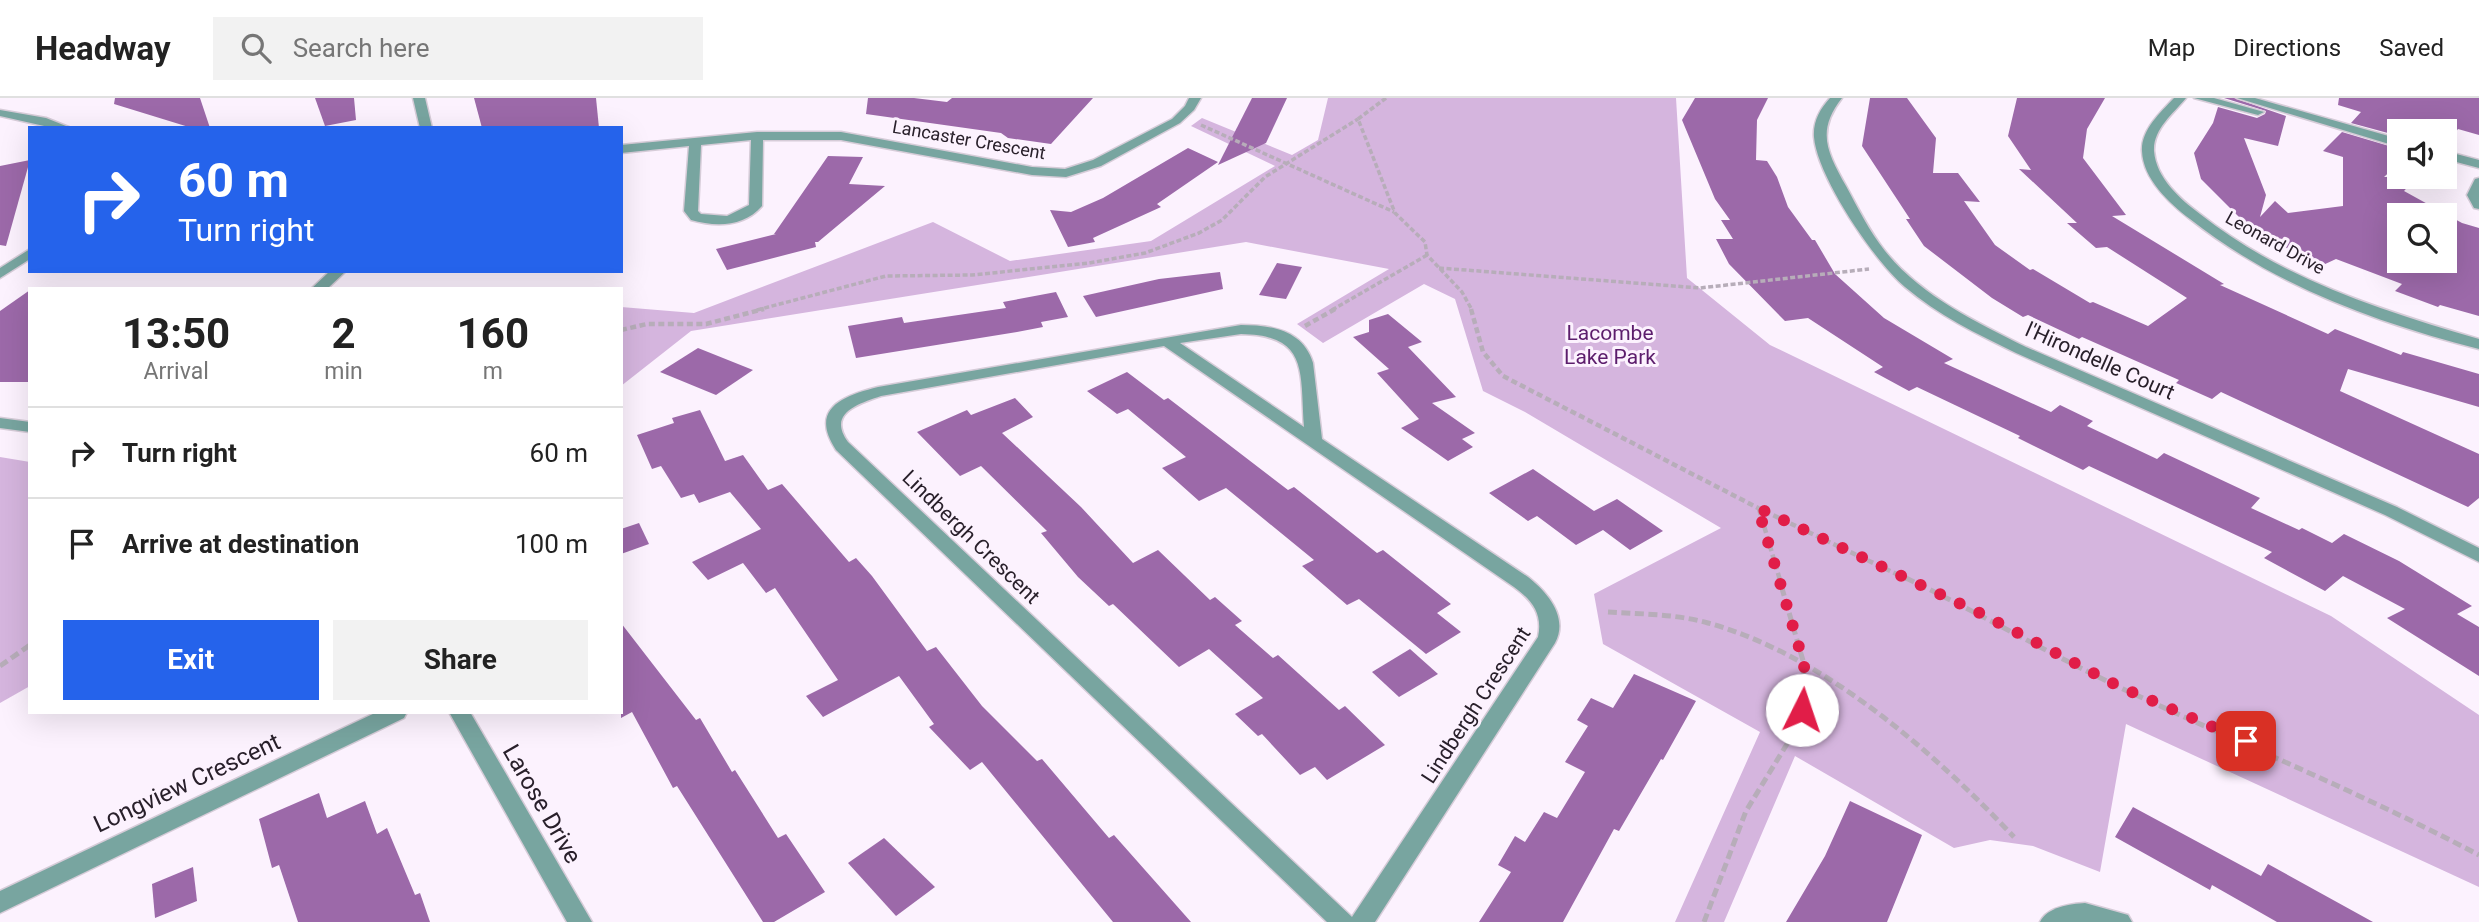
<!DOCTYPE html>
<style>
body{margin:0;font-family:Roboto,sans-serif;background:#f2f2f2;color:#222;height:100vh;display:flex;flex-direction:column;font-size:26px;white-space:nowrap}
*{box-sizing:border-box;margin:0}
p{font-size:23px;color:#767676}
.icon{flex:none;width:38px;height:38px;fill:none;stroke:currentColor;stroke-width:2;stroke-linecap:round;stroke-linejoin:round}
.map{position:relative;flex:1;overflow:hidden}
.details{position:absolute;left:28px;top:189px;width:595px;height:427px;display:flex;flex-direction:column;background:#fff;border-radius:0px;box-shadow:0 7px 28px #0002}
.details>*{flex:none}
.guide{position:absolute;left:28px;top:28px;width:595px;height:147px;border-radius:0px;box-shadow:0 7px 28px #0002;background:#2563eb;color:#fff;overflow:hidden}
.fabs{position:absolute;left:2387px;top:21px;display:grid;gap:14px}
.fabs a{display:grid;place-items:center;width:70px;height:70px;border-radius:0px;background:#fff;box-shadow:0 7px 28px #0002;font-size:35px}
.pin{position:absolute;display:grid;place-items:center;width:60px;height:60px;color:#fff;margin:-30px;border-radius:14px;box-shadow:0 4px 10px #0006}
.me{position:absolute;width:77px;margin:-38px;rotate:4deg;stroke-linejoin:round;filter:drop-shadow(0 0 5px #0008)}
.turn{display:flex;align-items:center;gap:24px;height:147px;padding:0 35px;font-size:32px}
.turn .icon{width:91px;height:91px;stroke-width:2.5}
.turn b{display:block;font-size:49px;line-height:60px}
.eta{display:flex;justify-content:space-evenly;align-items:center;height:119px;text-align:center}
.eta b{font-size:42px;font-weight:700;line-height:49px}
.action{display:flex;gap:14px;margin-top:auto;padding:14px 35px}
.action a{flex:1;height:80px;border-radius:0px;background:#2563eb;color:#fff;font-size:28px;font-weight:700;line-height:80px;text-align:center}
.action a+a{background:#f2f2f2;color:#222}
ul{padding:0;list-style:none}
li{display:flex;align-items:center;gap:21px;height:91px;padding:0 35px;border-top:2px solid #e0e0e0}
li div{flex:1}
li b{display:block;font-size:26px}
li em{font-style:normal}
header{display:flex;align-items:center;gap:42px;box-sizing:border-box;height:98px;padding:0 35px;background:#fff;border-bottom:2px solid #e0e0e0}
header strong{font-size:33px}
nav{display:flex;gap:38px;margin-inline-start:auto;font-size:24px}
.search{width:490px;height:63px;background:#f2f2f2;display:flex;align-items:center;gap:18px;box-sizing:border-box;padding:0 24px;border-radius:0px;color:#767676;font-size:26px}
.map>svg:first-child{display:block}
</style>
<header>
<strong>Headway</strong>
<div class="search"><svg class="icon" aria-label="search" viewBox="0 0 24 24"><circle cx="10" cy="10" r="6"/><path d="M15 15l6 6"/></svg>Search here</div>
<nav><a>Map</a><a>Directions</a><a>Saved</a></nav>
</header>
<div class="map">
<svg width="2479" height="824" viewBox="0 0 2479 824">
<rect width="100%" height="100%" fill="#fcf2fe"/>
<!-- green -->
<g fill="#d5b5de">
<polygon points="1328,0 1676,0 1687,180 1770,247 2331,518 2479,617 2479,789 2126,626 2100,774 2033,748 1990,742 1954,750 1795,658 1724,824 1675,824 1760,634 1603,546 1594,496 1721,430 1525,314 1483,293 1455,201 1424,186 1323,245 1297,226 1389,171 1246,144 691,233 621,288 621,209 694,215 933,124 1010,163 1151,143 1275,68 1191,28 1202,20 1292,57 1318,42"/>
<polygon points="0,359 30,364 30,588 0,605"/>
</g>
<!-- building -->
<g fill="#9c69a9" fill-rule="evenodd">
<polygon points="115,0 200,0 210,30 192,30 114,6"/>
<polygon points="315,0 354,0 356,22 325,28"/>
<polygon points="474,0 596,0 599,30 482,30"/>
<polygon points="868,0 914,0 947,4 952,0 1093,0 1051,46 1008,40 1001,35 866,16"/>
<polygon points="1252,0 1287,0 1266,45 1218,67"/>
<polygon points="1695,0 1768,0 1757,22 1756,62 1767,63 1777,79 1788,109 1812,142 1815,142 1835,176 1884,220 1953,261 1944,265 2051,314 2060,307 2093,323 2087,328 2157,361 2164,355 2260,400 2251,410 2299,432 2302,430 2332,445 2344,436 2399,463 2472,508 2457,516 2479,529 2479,578 2387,520 2405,511 2343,478 2325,493 2264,460 2272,454 2089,368 2083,372 2018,340 2020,338 1917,289 1909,293 1874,274 1883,269 1808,220 1785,223 1729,166 1716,141 1733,141 1721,122 1730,122 1715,101 1682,22"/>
<polygon points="1870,0 1907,0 1936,40 1933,75 1958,75 1980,104 1964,103 1995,147 2030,172 2033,171 2090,205 2093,204 2148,228 2187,200 2107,149 2096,150 2067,125 2077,125 2019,71 2031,72 2008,38 2017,0 2105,0 2087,31 2083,60 2126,117 2112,118 2224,186 2220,187 2328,236 2335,231 2401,257 2403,254 2479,276 2479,309 2348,271 2340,293 2479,356 2479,400 2468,409 2221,294 2212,301 2176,285 2179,282 2082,239 2079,241 2028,217 2023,219 1992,200 1924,148 1906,121 1910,121 1862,48"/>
<path d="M2224,0h10l52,18 -8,30 -34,-8 22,57 -6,22 15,-16 13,12 55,-7v-49l-20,-6 19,-19 57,17v14l-15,14h33l-13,14 58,32 17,5v88l-39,-11 -2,2 -43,-16 7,-7 -66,-25 -13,6 -54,-25 -29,-22 -39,-39 -7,-26 19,-30 5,-16 39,11 8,-4 1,-3zM2399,117h46v46h-46z"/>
<polygon points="2339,0 2479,0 2479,37 2458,31 2455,35 2437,30 2429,33 2399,25 2399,38 2351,25 2361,14 2338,7"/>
<polygon points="1188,50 1218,64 1157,106 1161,109 1093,140 1095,144 1068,149 1050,112 1071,114 1103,100"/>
<polygon points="828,58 863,59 849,86 885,88 818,144 815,144 816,149 727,172 716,151 776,136 774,136"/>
<polygon points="30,62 6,148 0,147 0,68"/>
<polygon points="1277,165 1302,169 1286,201 1259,197"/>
<polygon points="1220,174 1223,191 1096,219 1083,198 1159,181"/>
<polygon points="30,192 30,284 0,284 0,213"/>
<polygon points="1056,194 1068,219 1041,224 1043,229 1017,234 856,260 848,228 902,219 904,225 1006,210 1003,204"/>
<polygon points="1388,216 1422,244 1408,249 1456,299 1432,305 1475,335 1462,341 1473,349 1448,363 1401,330 1419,321 1377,275 1389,271 1353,239 1369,234 1369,222"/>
<polygon points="698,250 753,272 716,297 660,274"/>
<polygon points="1127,274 1164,302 1168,300 1288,392 1294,389 1377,455 1383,452 1451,506 1437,515 1461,534 1426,556 1359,501 1347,507 1302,468 1314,462 1226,390 1199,403 1162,370 1186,359 1128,311 1117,316 1087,293"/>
<polygon points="1015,300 1033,319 1002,335 1081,409 1133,465 1158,452 1210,502 1215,499 1242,523 1235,527 1273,560 1278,557 1339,612 1345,608 1385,647 1327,682 1315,669 1300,677 1262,636 1258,638 1235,616 1263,600 1209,551 1179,569 1113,506 1109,508 1078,479 1041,435 1047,433 981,368 960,378 917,334 967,312 971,317"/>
<polygon points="700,312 725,363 743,357 768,392 782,386 849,464 856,460 872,478 927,553 936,549 982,608 1037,663 1042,661 1109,740 1114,737 1191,824 1113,824 982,664 970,672 929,629 934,626 899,578 823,619 806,598 838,582 775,490 766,495 743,465 708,482 692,464 761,431 730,394 699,405 694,396 681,400 661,368 652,371 637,337 674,325 672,320"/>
<polygon points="1533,371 1594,413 1617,401 1663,433 1630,452 1603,432 1576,447 1537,418 1528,423 1489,395"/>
<polygon points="639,425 649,446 621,456 621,431"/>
<polygon points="621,525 696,622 700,620 732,674 735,672 778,740 786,736 825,794 774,824 763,824 677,688 673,690 632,614 621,620"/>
<polygon points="1410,551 1438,576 1399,599 1372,574"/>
<polygon points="1634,576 1696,603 1663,662 1661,661 1619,733 1614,731 1563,824 1479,824 1511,774 1498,767 1515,738 1525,744 1544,714 1557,720 1585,674 1565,664 1588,628 1577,622 1591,600 1613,610"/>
<polygon points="319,695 327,720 365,703 377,736 387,730 415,797 420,795 430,824 298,824 279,767 272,770 259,721"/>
<polygon points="1850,703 1922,737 1887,824 1786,824 1825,758"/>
<polygon points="2133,709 2261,778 2268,766 2373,824 2277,824 2212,787 2210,792 2115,739"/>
<polygon points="884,740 935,789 896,818 848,765"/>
<polygon points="193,769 197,803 155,820 152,786"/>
</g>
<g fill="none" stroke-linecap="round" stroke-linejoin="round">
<defs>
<g id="minor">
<path d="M1189,0h12l-7,12 -14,13 -79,43 -35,11 -34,-2 -191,-35h-78l-1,66c-18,21 -46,21 -71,14l-7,-9 5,-65 -68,7v-8l136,-13h84l191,35 33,2 28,-9 79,-41 13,-13zM751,42l-2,65 -22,11 -26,-2 -3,-3 3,-66z"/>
<path d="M1830,0h12c-26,33 -15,54 4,88 12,22 23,45 39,65 36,45 91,71 141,96l371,160 82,41v14l-94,-47 -369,-162c-39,-19 -78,-38 -111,-66 -31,-26 -88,-111 -91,-150 -1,-16 6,-28 16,-39z"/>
<path d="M2174,0h12c-13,16 -33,31 -32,53 2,27 26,48 46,63 82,65 180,96 279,125v10c-102,-26 -206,-64 -289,-130 -21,-16 -47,-40 -48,-68 -1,-21 18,-38 32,-53z"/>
<polygon points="2194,0 2214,0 2264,14 2258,17"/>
<polygon points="2237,0 2255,0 2399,41 2399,49"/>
<polygon points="0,12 46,20 71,30 53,30 0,18"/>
<polygon points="2445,53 2479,62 2479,70 2445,61"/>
<polygon points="2479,80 2479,111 2474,110 2467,97 2475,81"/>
<polygon points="30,151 30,161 0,180 0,170"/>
<path d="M1241,227c30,0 62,5 72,38l9,76 206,138c19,15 41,40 27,66l-180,279h-48l-491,-472c-27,-41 6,-54 42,-63zM1241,236c68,1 59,38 63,93l-124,-84zM1164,248l350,241c18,13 29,27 24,50l-186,280 -504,-475c-21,-29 10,-38 33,-46z"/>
<polygon points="377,614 407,614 404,620 0,815 0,793"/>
<path d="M2085,805l43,12 4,7h-92c7,-15 30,-18 45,-19z"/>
</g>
<g id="tertiary">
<polygon points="413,0 425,0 432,30 420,30"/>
<polygon points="330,173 346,173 327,191 311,191"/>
<polygon points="0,320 30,324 30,334 0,330"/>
<polygon points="449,614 470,614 592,824 567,824"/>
</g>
</defs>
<!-- minor casing -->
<use href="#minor" stroke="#d6ccd8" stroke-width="3"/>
<!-- tertiary casing -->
<use href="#tertiary" stroke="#d6ccd8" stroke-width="3"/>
<!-- path-far2 -->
<g stroke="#b7adb9" stroke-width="3.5" stroke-dasharray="5 2.5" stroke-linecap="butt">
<polyline points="1386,0 1358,21 1395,115 1425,144 1427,157 1462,194 1472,212"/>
<polyline points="1201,27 1394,114"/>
<polyline points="1439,170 1700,190 1869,171"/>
<polyline points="757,212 886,178 972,177 1089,165 1145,155 1199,135 1222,122 1265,79 1358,21"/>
<polyline points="1332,212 1427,157"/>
</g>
<!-- path-far1 -->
<g stroke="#b7adb9" stroke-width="4.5" stroke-dasharray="6 3.5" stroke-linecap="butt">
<polyline points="1471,211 1483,254 1503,278 1758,410 1909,482"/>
<polyline points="1305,228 1335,211"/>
<polyline points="621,232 647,226 706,226 764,211"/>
<polyline points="1759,411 1780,482"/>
</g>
<!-- path -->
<g stroke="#b7adb9" stroke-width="5" stroke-dasharray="9 4.5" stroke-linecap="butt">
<path d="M1906,480c73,35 144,76 217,111 119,55 240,105 356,166"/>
<path d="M1608,514c33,2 68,2 100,11 114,31 227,130 306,214"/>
<polyline points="0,568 30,547"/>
<polyline points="1704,824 1746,713 1787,646 1800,613 1804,566 1779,480"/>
</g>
<!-- minor -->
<use href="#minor" fill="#78a5a0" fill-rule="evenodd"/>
<!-- tertiary -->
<use href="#tertiary" fill="#78a5a0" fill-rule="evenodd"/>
</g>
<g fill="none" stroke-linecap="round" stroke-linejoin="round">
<!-- route -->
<polyline stroke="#e11d48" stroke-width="12" stroke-dasharray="0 21.6" points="1802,612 1805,591 1804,566 1758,410 1982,516 2120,589 2246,643"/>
</g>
<g text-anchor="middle" stroke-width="6" stroke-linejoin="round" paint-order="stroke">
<!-- far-street labels -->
<g font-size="18" fill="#29202b" stroke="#fcf2fe">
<text transform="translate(969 42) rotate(10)" y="6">Lancaster Crescent</text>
<text transform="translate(2275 145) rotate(29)" y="6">Leonard Drive</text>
</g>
<!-- park labels -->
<g font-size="21" fill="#5c1d6c" stroke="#fcf2fe">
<text x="1610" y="242">Lacombe<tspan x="1610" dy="24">Lake Park</tspan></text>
</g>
<!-- street labels -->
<g font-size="21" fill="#29202b" stroke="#fcf2fe">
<text transform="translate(2100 263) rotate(24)" y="7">l'Hirondelle Court</text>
<text transform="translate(971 439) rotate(44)" y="7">Lindbergh Crescent</text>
<text transform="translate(1476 607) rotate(-57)" y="7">Lindbergh Crescent</text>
</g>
<!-- near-street labels -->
<g font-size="24" fill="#29202b" stroke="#fcf2fe">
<text transform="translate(187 685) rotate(-25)" y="8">Longview Crescent</text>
<text transform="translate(542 706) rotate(60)" y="8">Larose Drive</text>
</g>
</g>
</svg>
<div class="fabs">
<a><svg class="icon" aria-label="sound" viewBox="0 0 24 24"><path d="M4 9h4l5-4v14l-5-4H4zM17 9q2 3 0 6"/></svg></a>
<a><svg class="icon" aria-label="search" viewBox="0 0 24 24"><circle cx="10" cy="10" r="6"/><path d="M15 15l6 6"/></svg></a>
</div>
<div class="pin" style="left:2246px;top:643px;background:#d93025"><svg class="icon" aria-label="arrive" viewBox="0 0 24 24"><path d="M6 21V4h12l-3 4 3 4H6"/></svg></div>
<svg class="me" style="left:1802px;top:612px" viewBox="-20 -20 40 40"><circle r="19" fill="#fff"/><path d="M0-13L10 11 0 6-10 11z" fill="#e11d48"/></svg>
<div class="guide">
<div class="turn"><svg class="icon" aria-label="right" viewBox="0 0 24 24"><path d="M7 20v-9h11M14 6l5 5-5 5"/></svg><div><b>60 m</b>Turn right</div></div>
</div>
<section class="details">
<div class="eta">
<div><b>13:50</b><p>Arrival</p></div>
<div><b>2</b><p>min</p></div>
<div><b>160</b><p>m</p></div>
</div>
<ul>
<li><svg class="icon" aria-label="right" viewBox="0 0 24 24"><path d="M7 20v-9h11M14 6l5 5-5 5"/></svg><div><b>Turn right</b></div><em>60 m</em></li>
<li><svg class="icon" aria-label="arrive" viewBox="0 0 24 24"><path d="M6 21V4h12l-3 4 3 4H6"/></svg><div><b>Arrive at destination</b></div><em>100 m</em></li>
</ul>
<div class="action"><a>Exit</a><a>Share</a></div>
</section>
</div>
